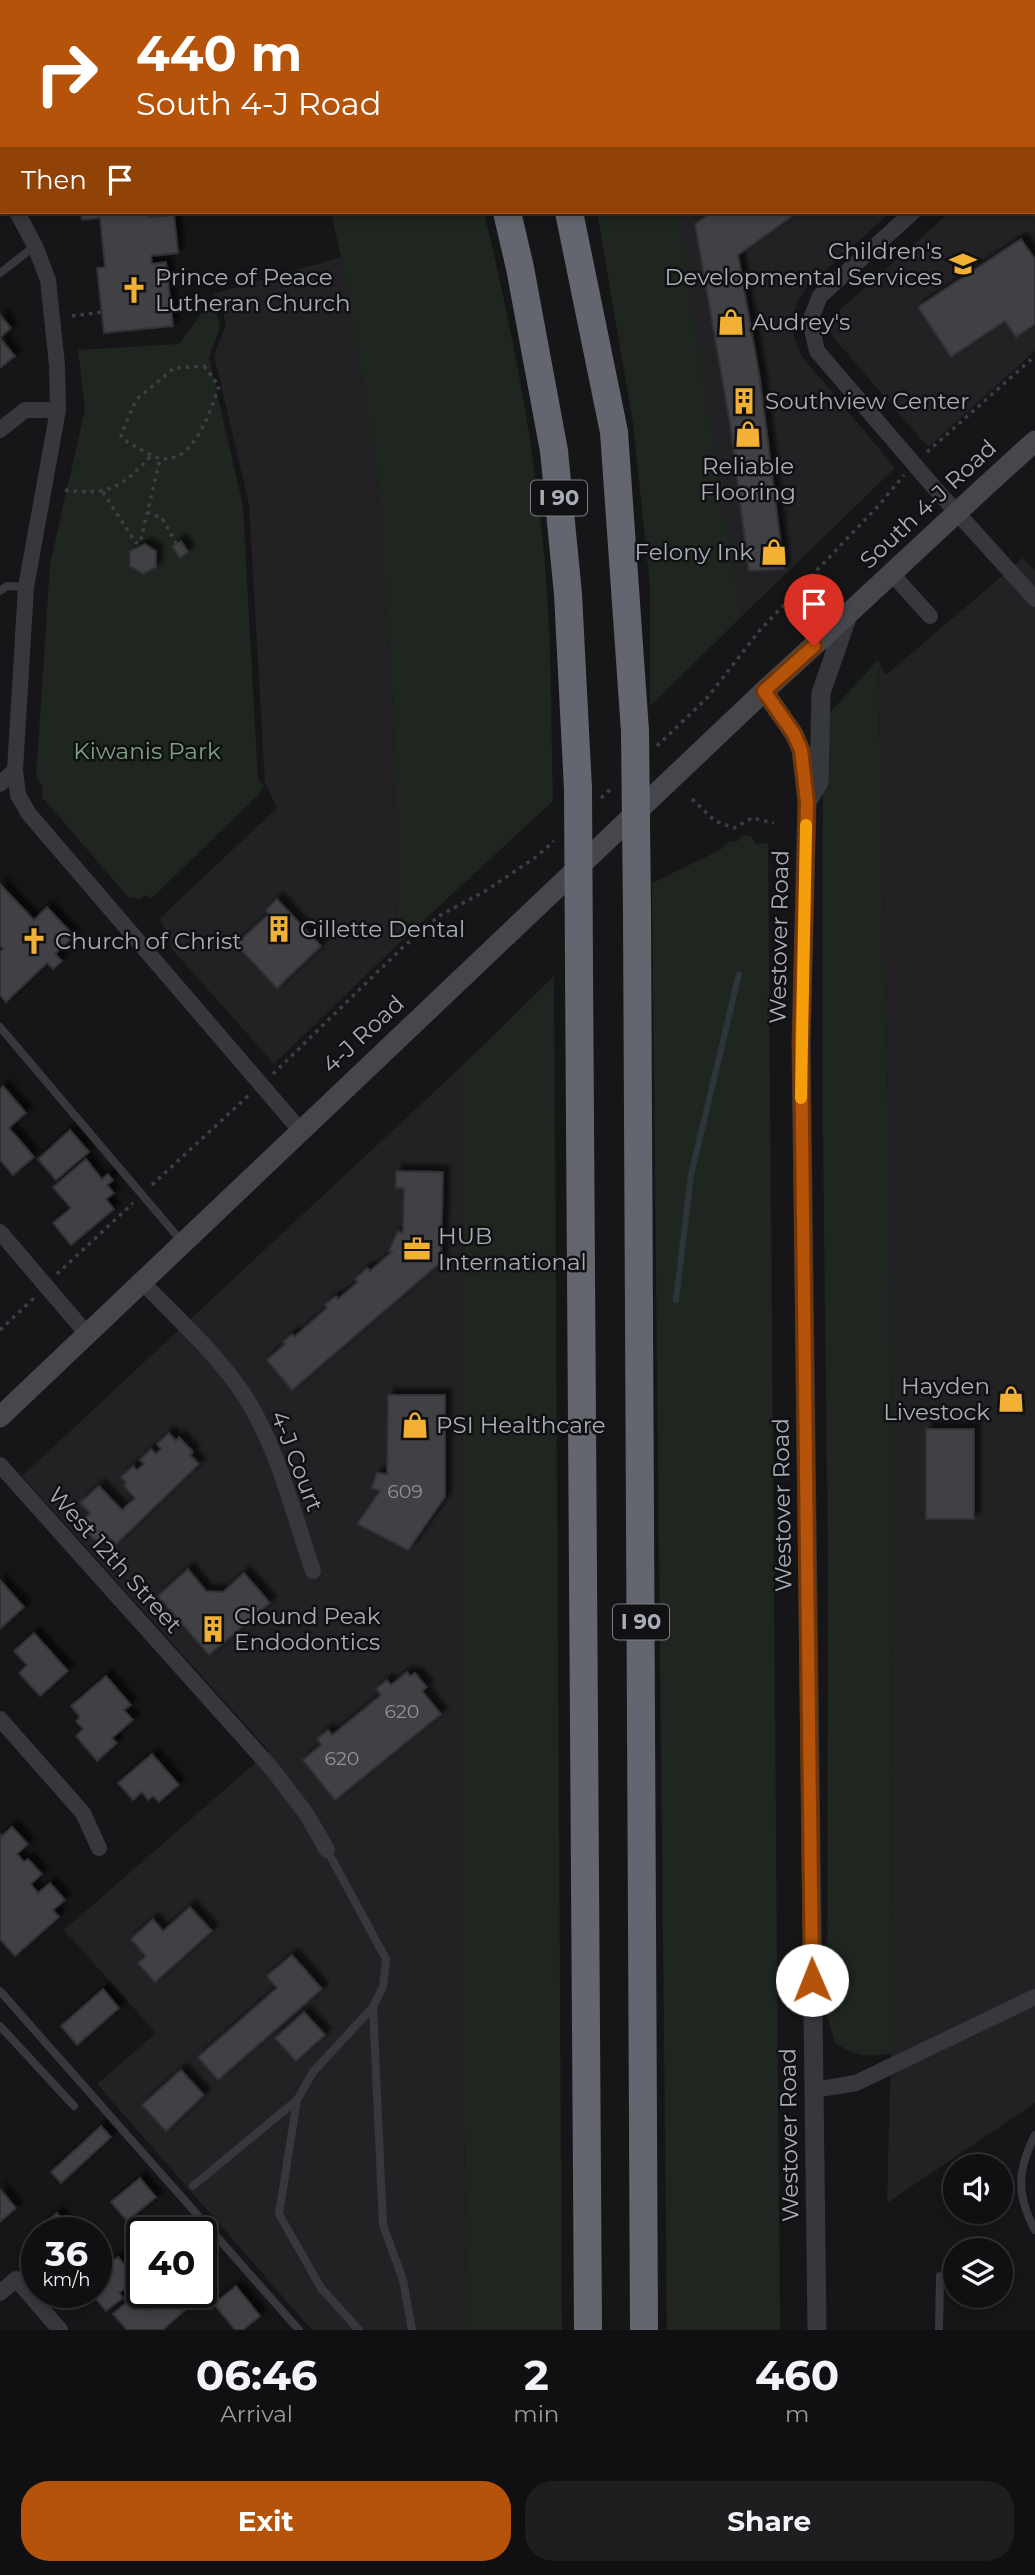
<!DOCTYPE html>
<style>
body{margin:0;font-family:Montserrat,sans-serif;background:#1e1e20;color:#f1f3f6;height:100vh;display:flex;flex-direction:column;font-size:26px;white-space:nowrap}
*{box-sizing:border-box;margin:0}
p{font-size:23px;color:#9c9d9f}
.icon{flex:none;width:38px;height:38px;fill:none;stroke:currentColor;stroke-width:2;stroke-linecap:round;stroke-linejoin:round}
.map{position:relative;height:2330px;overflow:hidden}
.panel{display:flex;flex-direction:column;background:#101012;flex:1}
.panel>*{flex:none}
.top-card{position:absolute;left:0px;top:0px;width:1036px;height:214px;box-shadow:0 4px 10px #0003,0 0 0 2px #303032;background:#b45309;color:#fff;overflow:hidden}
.tools{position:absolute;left:943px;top:2154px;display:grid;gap:14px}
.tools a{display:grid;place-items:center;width:70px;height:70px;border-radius:50%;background:#101012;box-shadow:0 4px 10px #0003,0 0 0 2px #303032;font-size:35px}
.speed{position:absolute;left:21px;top:2217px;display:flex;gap:14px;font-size:35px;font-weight:700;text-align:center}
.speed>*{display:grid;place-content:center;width:91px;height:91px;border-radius:50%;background:#101012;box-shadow:0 4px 10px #0003,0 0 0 2px #303032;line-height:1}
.speed small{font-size:18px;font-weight:400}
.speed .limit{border:4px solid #111;border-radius:10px;background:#fff;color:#111}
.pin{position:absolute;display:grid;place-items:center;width:60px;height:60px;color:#fff;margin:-72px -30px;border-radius:50% 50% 50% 0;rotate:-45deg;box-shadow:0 0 7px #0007}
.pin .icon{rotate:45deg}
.me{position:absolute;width:77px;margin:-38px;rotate:359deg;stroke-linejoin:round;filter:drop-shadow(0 0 5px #0008)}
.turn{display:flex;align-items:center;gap:24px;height:147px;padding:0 21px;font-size:32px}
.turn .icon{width:91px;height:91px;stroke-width:2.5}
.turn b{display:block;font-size:49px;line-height:60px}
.then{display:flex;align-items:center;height:66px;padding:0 21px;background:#0003;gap:14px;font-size:26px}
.eta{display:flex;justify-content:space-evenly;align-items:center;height:119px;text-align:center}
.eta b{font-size:42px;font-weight:700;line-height:49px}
.action{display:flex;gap:14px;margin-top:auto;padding:14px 21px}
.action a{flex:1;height:80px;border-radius:28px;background:#b45309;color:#fff;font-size:28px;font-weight:700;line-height:80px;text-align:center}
.action a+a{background:#1e1e20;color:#f1f3f6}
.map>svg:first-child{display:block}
</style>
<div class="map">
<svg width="1035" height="2330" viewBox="0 0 1035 2330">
<defs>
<filter id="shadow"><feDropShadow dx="6" dy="-6" stdDeviation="2" flood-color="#0009"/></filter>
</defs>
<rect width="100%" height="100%" fill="#161618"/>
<!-- built -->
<g fill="#222225">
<polygon points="627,0 1035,0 1035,83 1034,2"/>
<polygon points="1035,137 1035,351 928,447 832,336 830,324 833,316 950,212 1034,212"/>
<polygon points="677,212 891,212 807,287 796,303 794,338 801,355 895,468 741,617"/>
<polygon points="341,257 376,463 393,705 397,945 274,1064 172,949 160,918 277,808 265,783 249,504 214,355 226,325 222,306 213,294"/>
<polygon points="1023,558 1035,571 1035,2103 887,2203 891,2053 892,1443 888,1105 878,660 886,675"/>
<polygon points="463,1065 461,1970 468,2330 312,2330 97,2084 156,2033 64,1930 269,1751 22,1476"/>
</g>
<!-- green -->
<g fill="#1e261f">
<path d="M331,212h153c31,130 57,264 64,398 4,63 3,128 5,191l-156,144 -4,-240 -17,-242 -35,-206z"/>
<polygon points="597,212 677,212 741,617 650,706 650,586 633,423"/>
<polygon points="210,302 216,310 220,327 209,358 243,506 258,781 264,786 259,794 151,899 146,895 140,899 128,897 42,797 43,787 36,778 50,565 85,409 78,350 179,344"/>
<path d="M878,660l10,445 4,338 -1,610c-22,6 -37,2 -56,-10l-8,-29 1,-453 -5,-421v-420z"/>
<polygon points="744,835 751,836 756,844 768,843 780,2330 667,2330 652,883 720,850 730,841 736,842"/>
<polygon points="554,976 562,2330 468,2330 461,1970 463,1065"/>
</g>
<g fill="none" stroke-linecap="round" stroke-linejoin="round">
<!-- stream -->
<polyline stroke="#2c353c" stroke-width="6" points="676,1300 691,1175 739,974"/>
</g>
<!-- building -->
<g fill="#404145" stroke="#303034" stroke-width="2" filter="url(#shadow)">
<polygon points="81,212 149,212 149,217 174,215 178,253 151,256 152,264 166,262 173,326 104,333 97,268 105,267 100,218 82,220"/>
<polygon points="712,212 798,212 738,255 760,379 784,569 749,571 730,424 695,224"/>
<polygon points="1021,239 1035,259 1035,324 1016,337 1005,321 951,357 918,307"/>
<polygon points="0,315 11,328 0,338"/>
<polygon points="0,338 15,356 0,368"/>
<polygon points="181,541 188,552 180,558 172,546"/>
<polygon points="145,544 156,551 156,567 143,574 130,566 130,551"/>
<polygon points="0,884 34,920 47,907 74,936 55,954 62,961 53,969 47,963 6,1002 0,995 0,952 3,949 0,945"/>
<polygon points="277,899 321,946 277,988 236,944 269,914 266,910"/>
<polygon points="3,1086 26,1113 9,1128 34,1157 13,1175 0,1160 0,1089"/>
<polygon points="70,1130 89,1152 56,1180 38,1159"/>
<polygon points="86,1159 102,1179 108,1174 113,1180 107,1185 114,1193 106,1199 114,1209 71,1245 53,1223 71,1208 53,1187"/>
<polygon points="396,1171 443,1172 441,1262 292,1390 267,1360 285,1344 283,1342 292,1334 294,1337 327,1308 325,1305 336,1296 338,1299 358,1282 355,1279 367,1268 370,1271 392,1252 389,1251 398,1231 403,1233 404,1188 396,1188"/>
<polygon points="388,1395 445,1395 445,1497 408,1550 357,1524 380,1491 372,1488 377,1473 387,1474"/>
<rect x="926" y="1429" width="48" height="90"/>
<polygon points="169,1433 176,1441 179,1437 193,1452 190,1455 199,1464 116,1544 106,1534 97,1542 79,1524 90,1513 80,1503 99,1486 122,1510 135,1498 124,1486 126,1483 121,1477 133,1466 137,1470 144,1464 140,1460 151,1449 156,1454 161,1449 157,1444"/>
<polygon points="188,1569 206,1591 223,1592 244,1573 270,1603 209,1655 158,1596"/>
<polygon points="0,1580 24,1607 0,1629"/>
<polygon points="34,1633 68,1671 40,1696 19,1673 27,1665 14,1651"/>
<polygon points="407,1672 410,1676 415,1673 427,1687 422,1691 441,1714 335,1800 303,1760 321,1745 317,1739 328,1730 332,1735 381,1695 376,1689 387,1680 391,1685"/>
<polygon points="106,1676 131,1705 124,1710 133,1720 112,1738 117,1743 97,1761 76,1736 83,1729 76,1721 80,1717 71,1706"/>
<polygon points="152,1754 179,1785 159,1802 153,1796 148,1800 142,1792 133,1800 118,1783"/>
<polygon points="12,1827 28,1844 17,1854 24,1862 28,1859 42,1874 31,1884 38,1893 50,1883 65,1900 53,1910 59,1917 15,1956 0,1939 0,1834 2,1836"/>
<polygon points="190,1907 212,1931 155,1982 138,1963 146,1956 131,1939 153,1919 163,1931"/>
<polygon points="292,1955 322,1989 218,2080 198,2057 277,1988 267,1976"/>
<polygon points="103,1989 119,2008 77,2045 61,2026"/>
<polygon points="304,2012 325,2035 296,2061 275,2038"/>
<polygon points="181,2070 204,2095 166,2131 142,2105"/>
<polygon points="101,2126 111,2137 61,2183 51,2172"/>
<polygon points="140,2178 156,2197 127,2221 111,2202"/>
<polygon points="0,2189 16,2208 0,2222"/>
<polygon points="57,2213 75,2233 38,2233 36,2231"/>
<polygon points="118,2257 136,2279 119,2293 123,2298 106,2311 90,2292 96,2292 96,2267 100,2272"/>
<polygon points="236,2286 260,2316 243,2330 235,2330 214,2304"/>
<polygon points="169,2292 190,2292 196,2300 163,2330 127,2330 113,2314 135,2295 149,2310"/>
</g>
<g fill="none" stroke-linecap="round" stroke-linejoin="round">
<!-- path -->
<g stroke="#3d3f44" stroke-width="3.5" stroke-dasharray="3.5 5" stroke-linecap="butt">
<polyline points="72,316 102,312"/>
<path d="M204,366l15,20c-8,23 -25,80 -60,72 -11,-3 -24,-12 -35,-18l-3,-5 15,-35 38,-32z"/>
<polyline points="927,452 1035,356"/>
<path d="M65,490c46,6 56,-3 87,-35"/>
<polyline points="103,492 136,543 140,543 160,459"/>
<polyline points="147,512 162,518 176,543"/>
<polyline points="657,746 707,698 760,630 880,504 904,475"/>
<polyline points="601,798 613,787"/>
<polyline points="692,799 715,821 734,828 752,818 774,823"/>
<polyline points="273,1074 402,948 439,916 487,890 536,857 554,841"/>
<polyline points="152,1185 249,1095"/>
<polyline points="57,1274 133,1203"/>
<polyline points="0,1330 35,1297"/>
</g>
<!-- service -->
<g stroke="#37383d" stroke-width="8">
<polyline points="0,273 35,246"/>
<polyline points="0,591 7,586 26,587"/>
<polyline points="0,1027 183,1243"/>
<polyline points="327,1850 386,1959 383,1987 373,2007 313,2072 297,2100 279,2214 321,2288 359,2330"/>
<polyline points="0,1991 299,2330"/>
<polyline points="373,2007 383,2225 403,2280 412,2330"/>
<polyline points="0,2026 74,2106"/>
<path d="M1035,2135c-18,35 -19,60 0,95"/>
<polyline points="193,2186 297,2100"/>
<polyline points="939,2330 940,2276"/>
</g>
<!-- minor -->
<g stroke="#37383d" stroke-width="16">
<polyline points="1034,103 1035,102"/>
<polyline points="0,180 2,183"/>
<polyline points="17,212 35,246 48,280 57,365 58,410 26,587 15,770 18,795 29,814 300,1130"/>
<polyline points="913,212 820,296 810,321 817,351 932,485 1035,599"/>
<polyline points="0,430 25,410 58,410"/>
<polyline points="892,574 930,616"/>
<polyline points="0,784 15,770"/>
<polyline points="0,1232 87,1334"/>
<path d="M142,1282c35,36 72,69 100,110 35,51 51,121 71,179"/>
<polyline points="0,1465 273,1770 307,1815 327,1850"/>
<polyline points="0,1719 83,1813 99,1848"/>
<polyline points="814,2090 856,2083 1035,1997"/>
<polyline points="0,2293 16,2279 60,2330"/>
</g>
<!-- tertiary -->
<g stroke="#37383d" stroke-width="19">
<polyline points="764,691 794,734 801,750 807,802 801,1043 817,2330"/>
<polyline points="807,802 819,782 821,693 848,615"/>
</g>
<!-- secondary -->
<path stroke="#45474d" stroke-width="21" d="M0,1417l764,-726c91,-82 180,-168 271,-250"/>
<!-- motorway -->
<g stroke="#63666e" stroke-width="28">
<polyline points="448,0 448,2"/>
<polyline points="510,0 510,2"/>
<polyline points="507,212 520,268 554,451 568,594 578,789"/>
<polyline points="569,212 614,432 635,731"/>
<polyline points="637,913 644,2330"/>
<polyline points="579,970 588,2330"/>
</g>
<!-- motorway-bridge -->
<g stroke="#63666e" stroke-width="28">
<polyline points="635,731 637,913"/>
<polyline points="578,789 579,970"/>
</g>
</g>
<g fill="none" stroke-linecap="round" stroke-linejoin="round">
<defs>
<polyline id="route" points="812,1980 801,1043 807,802 801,750 794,734 764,691 814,646"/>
</defs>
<!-- route casing -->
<use href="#route" stroke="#753606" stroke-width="18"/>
<!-- route -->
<use href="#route" stroke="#b45309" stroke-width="12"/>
<!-- slow -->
<polyline stroke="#f59e0b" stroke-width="12" points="801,1098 806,825"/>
</g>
<!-- icons -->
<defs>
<symbol id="school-bare" viewBox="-9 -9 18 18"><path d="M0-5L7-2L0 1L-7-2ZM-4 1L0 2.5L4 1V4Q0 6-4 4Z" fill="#f2b134" stroke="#111113" stroke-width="2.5" paint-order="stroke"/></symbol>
<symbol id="church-bare" viewBox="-9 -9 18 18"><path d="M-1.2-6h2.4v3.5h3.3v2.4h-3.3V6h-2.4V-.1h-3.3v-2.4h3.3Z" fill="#f2b134" stroke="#111113" stroke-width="2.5" paint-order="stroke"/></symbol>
<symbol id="shop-bare" viewBox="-9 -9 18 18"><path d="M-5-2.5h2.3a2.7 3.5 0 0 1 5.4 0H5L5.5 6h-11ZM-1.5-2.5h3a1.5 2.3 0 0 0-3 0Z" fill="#f2b134" stroke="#111113" stroke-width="2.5" paint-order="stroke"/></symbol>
<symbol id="building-bare" viewBox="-9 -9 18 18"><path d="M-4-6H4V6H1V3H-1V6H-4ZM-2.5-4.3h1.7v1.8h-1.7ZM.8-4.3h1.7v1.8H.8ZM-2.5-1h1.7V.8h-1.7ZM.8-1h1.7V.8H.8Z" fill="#f2b134" stroke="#111113" stroke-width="2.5" paint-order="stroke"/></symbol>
<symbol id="office-bare" viewBox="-9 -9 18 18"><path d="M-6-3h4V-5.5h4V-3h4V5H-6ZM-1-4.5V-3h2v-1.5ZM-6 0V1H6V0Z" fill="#f2b134" stroke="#111113" stroke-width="2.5" paint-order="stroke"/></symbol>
</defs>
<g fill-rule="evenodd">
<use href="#school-bare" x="944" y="245" width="38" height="38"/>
<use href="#church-bare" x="115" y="271" width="38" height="38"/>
<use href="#shop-bare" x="712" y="303" width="38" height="38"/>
<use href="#building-bare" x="725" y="382" width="38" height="38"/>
<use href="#shop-bare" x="729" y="415" width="38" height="38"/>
<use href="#shop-bare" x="755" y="533" width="38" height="38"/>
<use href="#building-bare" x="260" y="910" width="38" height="38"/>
<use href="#church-bare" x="15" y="922" width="38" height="38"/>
<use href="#office-bare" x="398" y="1230" width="38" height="38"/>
<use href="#shop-bare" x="992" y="1380" width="38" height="38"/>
<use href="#shop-bare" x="396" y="1406" width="38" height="38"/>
<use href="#building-bare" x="194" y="1610" width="38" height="38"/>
</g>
<g text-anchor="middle" stroke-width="5" stroke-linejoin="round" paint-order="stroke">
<!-- number labels -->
<g font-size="19" fill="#8e929b">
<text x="405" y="1498">609</text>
<text x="402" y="1718">620</text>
<text x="342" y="1765">620</text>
</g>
<!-- shield labels -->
<g fill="#111113" stroke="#7b7e86" stroke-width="2">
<rect x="531" y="480.5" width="56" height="35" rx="5"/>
<rect x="613" y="1604.5" width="56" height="35" rx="5"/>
</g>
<g font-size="21" font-weight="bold" fill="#a8adb8">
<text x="559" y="505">I 90</text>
<text x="641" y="1629">I 90</text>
</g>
<!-- poi labels -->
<g font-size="23" fill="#a8adb8" stroke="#111113" text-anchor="start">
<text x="942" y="259" text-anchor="end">Children's<tspan x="942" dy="26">Developmental Services</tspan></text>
<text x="155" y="285">Prince of Peace<tspan x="155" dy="26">Lutheran Church</tspan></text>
<text x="752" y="330">Audrey's</text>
<text x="765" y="409">Southview Center</text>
<text x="748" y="474" text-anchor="middle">Reliable<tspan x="748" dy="26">Flooring</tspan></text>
<text x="753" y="560" text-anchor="end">Felony Ink</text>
<text x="300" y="937">Gillette Dental</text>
<text x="55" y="949">Church of Christ</text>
<text x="438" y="1244">HUB<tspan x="438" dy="26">International</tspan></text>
<text x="990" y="1394" text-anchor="end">Hayden<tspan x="990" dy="26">Livestock</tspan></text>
<text x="436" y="1433">PSI Healthcare</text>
<text x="234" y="1624">Clound Peak<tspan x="234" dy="26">Endodontics</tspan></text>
</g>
<!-- street labels -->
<g font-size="23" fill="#a8adb8" stroke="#111113">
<text transform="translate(928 504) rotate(-43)" y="8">South 4-J Road</text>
<text transform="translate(779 937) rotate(-89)" y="8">Westover Road</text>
<text transform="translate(363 1034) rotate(-43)" y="8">4-J Road</text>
<text transform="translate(297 1461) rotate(69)" y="8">4-J Court</text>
<text transform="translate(782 1505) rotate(-91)" y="8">Westover Road</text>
<text transform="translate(115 1560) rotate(48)" y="8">West 12th Street</text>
<text transform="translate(789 2135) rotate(-91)" y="8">Westover Road</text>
</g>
<!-- park labels -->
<g font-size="23" fill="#7fa381" stroke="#111113">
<text x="147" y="759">Kiwanis Park</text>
</g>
</g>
</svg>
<div class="tools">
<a><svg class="icon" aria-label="sound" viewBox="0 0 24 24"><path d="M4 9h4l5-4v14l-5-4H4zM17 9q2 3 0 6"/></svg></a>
<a><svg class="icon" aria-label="layers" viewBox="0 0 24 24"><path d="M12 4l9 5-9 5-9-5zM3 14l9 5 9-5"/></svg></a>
</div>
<div class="speed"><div>36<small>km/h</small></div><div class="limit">40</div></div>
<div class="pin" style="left:814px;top:646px;background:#d93025"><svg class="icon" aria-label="arrive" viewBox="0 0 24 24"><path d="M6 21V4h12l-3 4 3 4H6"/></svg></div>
<svg class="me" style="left:812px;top:1980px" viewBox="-20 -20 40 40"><circle r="19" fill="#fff"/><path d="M0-13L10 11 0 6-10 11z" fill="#b45309"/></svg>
<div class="top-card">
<div class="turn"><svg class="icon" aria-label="right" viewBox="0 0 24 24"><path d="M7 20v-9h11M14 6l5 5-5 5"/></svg><div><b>440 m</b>South 4-J Road</div></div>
<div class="then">Then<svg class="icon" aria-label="arrive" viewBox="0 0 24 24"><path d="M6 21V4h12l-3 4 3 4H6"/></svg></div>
</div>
</div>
<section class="panel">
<div class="eta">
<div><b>06:46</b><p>Arrival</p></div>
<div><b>2</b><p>min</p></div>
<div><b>460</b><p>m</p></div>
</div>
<div class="action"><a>Exit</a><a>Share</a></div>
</section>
